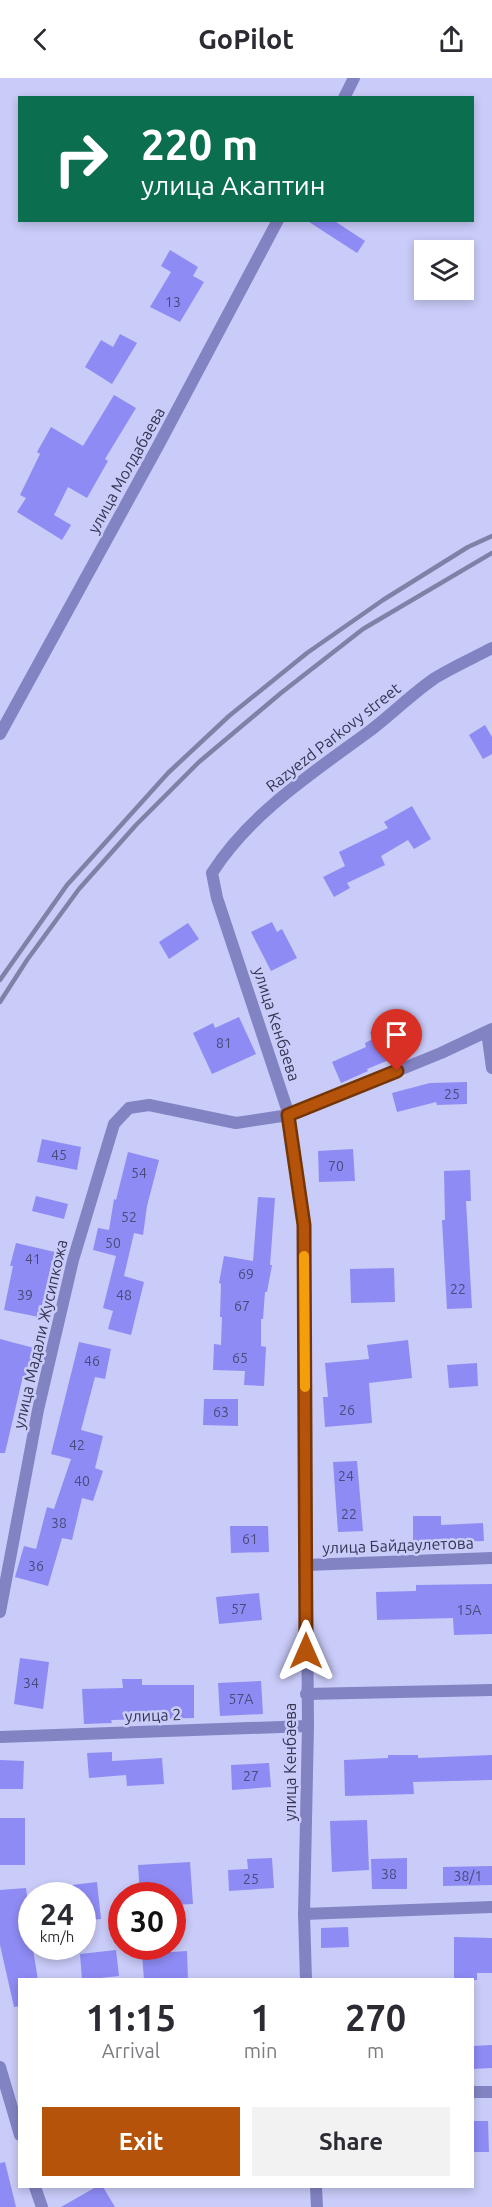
<!DOCTYPE html>
<meta charset="utf-8">
<style>
body{margin:0;font-family:Ubuntu,sans-serif;background:#f2f2f3;color:#2b2b33;height:100vh;display:flex;flex-direction:column;font-size:22px;white-space:nowrap}
*{box-sizing:border-box;margin:0}
p{font-size:20px;color:#7c7c81}
.icon{flex:none;width:33px;height:33px;fill:none;stroke:currentColor;stroke-width:2;stroke-linecap:round;stroke-linejoin:round}
.map{position:relative;flex:1;overflow:hidden}
.drawer{position:absolute;left:18px;top:1900px;width:456px;height:210px;display:flex;flex-direction:column;background:#fff;border-radius:0px;box-shadow:0 3px 9px #0003}
.drawer>*{flex:none}
.hud{position:absolute;left:18px;top:18px;width:456px;height:126px;border-radius:0px;box-shadow:0 3px 9px #0003;background:#0b6e4f;color:#fff;overflow:hidden}
.fabs{position:absolute;left:414px;top:162px;display:grid;gap:12px}
.fabs a{display:grid;place-items:center;width:60px;height:60px;border-radius:0px;background:#fff;box-shadow:0 3px 9px #0003;font-size:30px}
.speed{position:absolute;left:18px;top:1804px;display:flex;gap:12px;font-size:30px;font-weight:700;text-align:center}
.speed>*{display:grid;place-content:center;width:78px;height:78px;border-radius:50%;background:#fff;box-shadow:0 3px 9px #0003;line-height:1}
.speed small{font-size:15px;font-weight:400}
.speed .limit{border:9px solid #d22;background:#fff;color:#111}
.pin{position:absolute;display:grid;place-items:center;width:51px;height:51px;color:#fff;margin:-62px -26px;border-radius:50% 50% 50% 0;rotate:-45deg;box-shadow:0 0 6px #0007}
.pin .icon{rotate:45deg}
.me{position:absolute;width:66px;margin:-33px;rotate:0deg;stroke-linejoin:round;filter:drop-shadow(0 0 4px #0008)}
.turn{display:flex;align-items:center;gap:21px;height:126px;padding:0 24px;font-size:27px}
.turn .icon{width:78px;height:78px;stroke-width:2.5}
.turn b{display:block;font-size:42px;line-height:51px}
.eta{display:flex;justify-content:space-evenly;align-items:center;height:102px;text-align:center}
.eta b{font-size:36px;font-weight:600;line-height:42px}
.button{display:flex;gap:12px;margin-top:auto;padding:12px 24px}
.button a{flex:1;height:69px;border-radius:0px;background:#b45309;color:#fff;font-size:24px;font-weight:600;line-height:69px;text-align:center}
.button a+a{background:#f2f2f3;color:#2b2b33}
header{display:flex;justify-content:space-between;align-items:center;height:78px;padding:0 24px;background:#fff;font-size:27px;font-weight:600}
.map>svg:first-child{display:block}
</style>
<header><svg class="icon" aria-label="back" viewBox="0 0 24 24"><path d="M15 5l-7 7 7 7"/></svg>GoPilot<svg class="icon" aria-label="share" viewBox="0 0 24 24"><path d="M12 15V3M7 8l5-5 5 5M5 13v7h14v-7"/></svg></header>
<div class="map">
<svg width="492" height="2129" viewBox="0 0 492 2129">
<rect width="100%" height="100%" fill="#c9cbf8"/>
<!-- building -->
<g fill="#8e8bf4">
<polygon points="306,142 333,142 365,163 357,175"/>
<polygon points="170,172 198,189 193,198 204,204 180,244 150,229 171,194 161,188"/>
<polygon points="120,256 137,265 112,306 85,289 101,262 113,269"/>
<polygon points="114,317 136,330 105,381 108,383 87,420 68,409 54,437 71,447 62,462 17,434 26,420 20,417 40,376 37,374 51,349 83,368"/>
<polygon points="485,647 492,659 492,676 483,681 469,657"/>
<polygon points="412,728 431,761 414,771 408,762 381,778 385,787 347,805 350,810 334,819 323,799 345,788 339,774 388,750 384,744"/>
<polygon points="272,844 277,854 282,851 297,880 271,893 251,854"/>
<polygon points="188,845 199,861 169,881 159,864"/>
<polygon points="239,939 256,976 212,996 193,955 213,945 215,950"/>
<polygon points="393,944 406,975 367,991 368,993 341,1005 332,984 366,969 365,965 373,961 370,954"/>
<polygon points="467,1004 467,1026 437,1027 436,1024 397,1034 392,1015 430,1005"/>
<polygon points="42,1061 81,1069 77,1092 37,1084"/>
<polygon points="353,1071 355,1103 319,1104 318,1073"/>
<polygon points="128,1074 159,1082 147,1128 143,1157 134,1155 124,1198 144,1204 131,1257 108,1251 113,1233 103,1230 116,1178 93,1172 98,1150 109,1152 114,1121 116,1122"/>
<polygon points="470,1092 471,1123 466,1123 472,1230 447,1231 442,1142 445,1142 444,1093"/>
<polygon points="36,1118 68,1126 64,1141 32,1133"/>
<polygon points="258,1119 275,1120 270,1187 272,1187 267,1214 265,1214 263,1241 261,1241 261,1268 266,1269 264,1308 244,1307 245,1293 213,1292 214,1266 221,1267 222,1239 220,1239 221,1206 219,1205 224,1178 253,1183"/>
<polygon points="16,1165 55,1174 39,1239 4,1232 13,1188 10,1188"/>
<polygon points="394,1190 395,1224 351,1225 350,1191"/>
<polygon points="0,1261 34,1270 26,1299 23,1298 5,1375 0,1375"/>
<polygon points="408,1262 412,1300 369,1305 372,1345 325,1349 323,1319 328,1319 325,1285 369,1281 367,1267"/>
<polygon points="79,1264 111,1271 105,1301 95,1299 81,1352 103,1358 95,1390 103,1393 93,1423 82,1420 72,1462 62,1460 48,1508 15,1499 24,1468 36,1471 47,1429 54,1431 71,1381 51,1376"/>
<polygon points="477,1285 478,1308 449,1310 447,1287"/>
<polygon points="204,1321 238,1321 238,1348 203,1347"/>
<polygon points="357,1383 363,1453 338,1454 333,1384"/>
<polygon points="413,1438 441,1438 441,1447 483,1445 484,1463 413,1465"/>
<polygon points="230,1448 268,1448 269,1474 231,1475"/>
<polygon points="492,1506 492,1556 454,1557 453,1540 377,1542 376,1514 416,1513 416,1507"/>
<polygon points="259,1515 262,1542 219,1546 216,1519"/>
<polygon points="20,1580 49,1584 43,1631 14,1626"/>
<polygon points="122,1601 142,1601 142,1607 194,1607 194,1640 111,1642 112,1645 84,1646 82,1611 123,1610"/>
<polygon points="261,1603 263,1636 220,1638 218,1605"/>
<polygon points="112,1674 112,1683 162,1680 164,1706 127,1708 126,1697 89,1700 87,1675"/>
<polygon points="388,1677 418,1677 418,1680 492,1677 492,1702 413,1704 414,1716 345,1718 344,1682 388,1680"/>
<polygon points="0,1682 24,1683 23,1711 0,1711"/>
<polygon points="269,1685 271,1709 232,1712 231,1687"/>
<rect x="0" y="1740" width="25" height="47"/>
<polygon points="367,1742 369,1792 332,1794 330,1743"/>
<polygon points="272,1780 274,1810 229,1813 228,1792 248,1791 247,1781"/>
<polygon points="407,1780 407,1811 372,1811 371,1781"/>
<polygon points="190,1784 193,1826 172,1827 172,1818 140,1818 138,1787"/>
<polygon points="492,1788 492,1807 443,1808 443,1789"/>
<polygon points="97,1804 101,1841 82,1843 82,1818 56,1818 55,1809"/>
<polygon points="26,1810 28,1827 32,1827 32,1840 28,1841 38,1902 20,1902 20,1928 14,1929 0,1867 0,1812"/>
<polygon points="348,1849 349,1869 321,1870 321,1850"/>
<polygon points="454,1859 492,1860 492,1895 477,1895 477,1902 454,1902"/>
<polygon points="116,1872 119,1898 82,1902 80,1876"/>
<polygon points="187,1873 188,1902 144,1902 142,1876"/>
<polygon points="492,1967 492,1990 472,1991 472,1968"/>
<polygon points="472,2043 488,2043 489,2074 472,2074"/>
<polygon points="5,2084 16,2129 0,2129 0,2085"/>
<polygon points="96,2109 103,2109 115,2129 61,2129"/>
</g>
<g fill="none" stroke-linecap="round" stroke-linejoin="round">
<!-- minor -->
<g stroke="#8283c3" stroke-width="12">
<polyline points="344,20 354,0"/>
<polyline points="0,656 158,368 278,142"/>
<polyline points="487,954 492,990"/>
<polyline points="306,1487 492,1480"/>
<polyline points="0,1534 38,1332 73,1182 114,1046 129,1030 149,1027 236,1045 289,1037 441,975 492,951"/>
<polyline points="306,1616 492,1612"/>
<polyline points="0,1659 308,1648"/>
<polyline points="304,1836 492,1829"/>
<path d="M306,1902l-2,-66 4,-188 -4,-501 -15,-110 -72,-217 -5,-25c38,-60 102,-101 159,-143 22,-17 42,-37 64,-52 18,-11 38,-20 57,-30"/>
<polyline points="0,1989 20,2057"/>
<polyline points="472,2014 492,2014"/>
<polyline points="35,2109 42,2129"/>
<polyline points="316,2109 317,2129"/>
</g>
<!-- rail -->
<g stroke="#8081a7" stroke-width="4.5">
<polyline points="0,902 67,807 168,695 229,638 307,575 383,522 468,469 492,458"/>
<polyline points="0,924 27,882 79,811 136,747 199,684 281,615 363,551 492,475"/>
</g>
</g>
<g fill="none" stroke-linecap="round" stroke-linejoin="round">
<defs>
<polyline id="route" points="306,1573 304,1147 288,1037 397,993"/>
</defs>
<!-- route casing -->
<use href="#route" stroke="#753606" stroke-width="15"/>
<!-- route -->
<use href="#route" stroke="#b45309" stroke-width="10"/>
<!-- slow -->
<polyline stroke="#f59e0b" stroke-width="10" points="304,1178 305,1309"/>
</g>
<g text-anchor="middle" stroke-width="5" stroke-linejoin="round" paint-order="stroke">
<!-- number labels -->
<g font-size="14" fill="#4a4a7b">
<text x="173" y="229">13</text>
<text x="224" y="970">81</text>
<text x="452" y="1021">25</text>
<text x="59" y="1082">45</text>
<text x="336" y="1093">70</text>
<text x="139" y="1100">54</text>
<text x="129" y="1144">52</text>
<text x="113" y="1170">50</text>
<text x="33" y="1186">41</text>
<text x="246" y="1201">69</text>
<text x="458" y="1216">22</text>
<text x="25" y="1222">39</text>
<text x="124" y="1222">48</text>
<text x="242" y="1233">67</text>
<text x="240" y="1285">65</text>
<text x="92" y="1288">46</text>
<text x="347" y="1337">26</text>
<text x="221" y="1339">63</text>
<text x="77" y="1372">42</text>
<text x="346" y="1403">24</text>
<text x="82" y="1408">40</text>
<text x="349" y="1441">22</text>
<text x="59" y="1450">38</text>
<text x="250" y="1466">61</text>
<text x="36" y="1493">36</text>
<text x="239" y="1536">57</text>
<text x="469" y="1537">15А</text>
<text x="31" y="1610">34</text>
<text x="241" y="1626">57А</text>
<text x="251" y="1703">27</text>
<text x="389" y="1801">38</text>
<text x="468" y="1803">38/1</text>
<text x="251" y="1806">25</text>
</g>
<!-- street labels -->
<g font-size="16" fill="#343453" stroke="#c9cbf8">
<text transform="translate(126 392) rotate(-61)" y="6">улица Молдабаева</text>
<text transform="translate(333 659) rotate(-38)" y="6">Razyezd Parkovy street</text>
<text transform="translate(277 946) rotate(72)" y="6">улица Кенбаева</text>
<text transform="translate(40 1256) rotate(-77)" y="6">улица Мадали Жусипкожа</text>
<text transform="translate(398 1467) rotate(-2)" y="6">улица Байдаулетова</text>
<text transform="translate(153 1637) rotate(-2)" y="6">улица 2</text>
<text transform="translate(290 1684) rotate(-90)" y="6">улица Кенбаева</text>
</g>
</g>
</svg>
<div class="fabs">
<a><svg class="icon" aria-label="layers" viewBox="0 0 24 24"><path d="M12 4l9 5-9 5-9-5zM3 14l9 5 9-5"/></svg></a>
</div>
<div class="speed"><div>24<small>km/h</small></div><div class="limit">30</div></div>
<div class="pin" style="left:397px;top:993px;background:#d93025"><svg class="icon" aria-label="arrive" viewBox="0 0 24 24"><path d="M6 21V4h12l-3 4 3 4H6"/></svg></div>
<svg class="me" style="left:306px;top:1573px" viewBox="-20 -20 40 40"><path d="M0-17L14 15 0 8-14 15z" fill="#b45309" stroke="#fff" stroke-width="4"/></svg>
<div class="hud">
<div class="turn"><svg class="icon" aria-label="right" viewBox="0 0 24 24"><path d="M7 20v-9h11M14 6l5 5-5 5"/></svg><div><b>220 m</b>улица Акаптин</div></div>
</div>
<section class="drawer">
<div class="eta">
<div><b>11:15</b><p>Arrival</p></div>
<div><b>1</b><p>min</p></div>
<div><b>270</b><p>m</p></div>
</div>
<div class="button"><a>Exit</a><a>Share</a></div>
</section>
</div>
